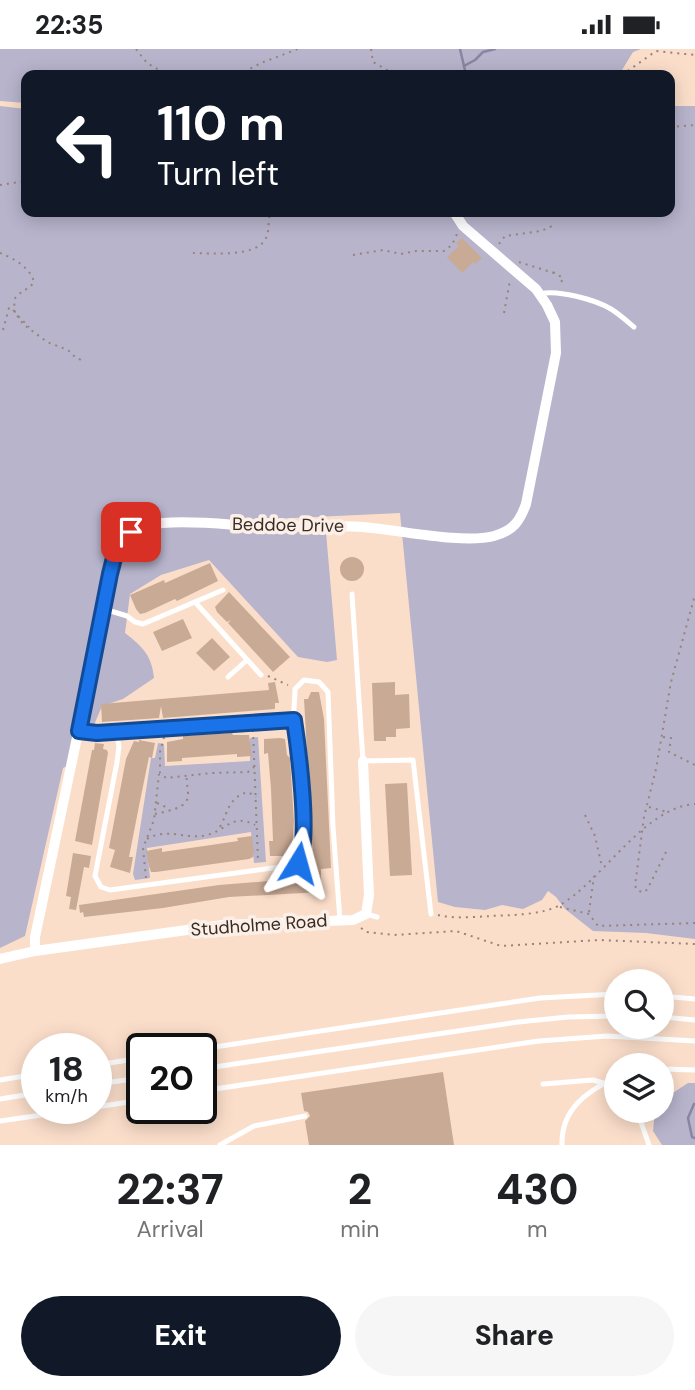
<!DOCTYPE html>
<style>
body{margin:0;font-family:"DM Sans",sans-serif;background:#f6f6f6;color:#202124;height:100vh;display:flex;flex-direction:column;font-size:26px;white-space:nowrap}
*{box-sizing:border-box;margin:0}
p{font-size:23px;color:#757577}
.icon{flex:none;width:38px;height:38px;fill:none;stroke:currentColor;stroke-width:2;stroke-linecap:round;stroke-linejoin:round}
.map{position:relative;height:1096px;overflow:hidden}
.side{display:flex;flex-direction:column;background:#fff;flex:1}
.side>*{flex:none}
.banner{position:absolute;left:21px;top:21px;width:654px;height:147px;border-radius:14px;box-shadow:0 4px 18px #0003;background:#111827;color:#fff;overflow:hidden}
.buttons{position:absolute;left:604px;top:920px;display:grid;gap:14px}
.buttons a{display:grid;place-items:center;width:70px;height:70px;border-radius:50%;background:#fff;box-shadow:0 4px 18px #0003;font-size:35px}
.speed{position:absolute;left:21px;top:984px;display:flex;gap:14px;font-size:35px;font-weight:700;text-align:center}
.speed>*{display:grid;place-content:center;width:91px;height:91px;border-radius:50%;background:#fff;box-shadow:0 4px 18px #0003;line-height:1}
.speed small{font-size:18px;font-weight:400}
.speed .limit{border:4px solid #111;border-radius:10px;background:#fff;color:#111}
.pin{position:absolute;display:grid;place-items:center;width:60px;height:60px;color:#fff;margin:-30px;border-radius:14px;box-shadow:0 4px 10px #0006}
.me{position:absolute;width:77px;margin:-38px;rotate:8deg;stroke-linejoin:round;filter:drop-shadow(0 0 5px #0008)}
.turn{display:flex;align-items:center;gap:24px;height:147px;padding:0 21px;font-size:32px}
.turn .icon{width:91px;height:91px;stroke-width:2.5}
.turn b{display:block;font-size:49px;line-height:60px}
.eta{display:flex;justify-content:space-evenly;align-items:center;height:119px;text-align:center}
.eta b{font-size:42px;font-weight:800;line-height:49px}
.button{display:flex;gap:14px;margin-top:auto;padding:14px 21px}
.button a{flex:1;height:80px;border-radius:42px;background:#111827;color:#fff;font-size:28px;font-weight:800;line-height:80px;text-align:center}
.button a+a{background:#f6f6f6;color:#202124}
.status{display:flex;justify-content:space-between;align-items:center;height:49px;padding:0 35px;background:#fff;direction:ltr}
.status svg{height:19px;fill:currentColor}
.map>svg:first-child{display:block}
</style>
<div class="status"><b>22:35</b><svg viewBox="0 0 49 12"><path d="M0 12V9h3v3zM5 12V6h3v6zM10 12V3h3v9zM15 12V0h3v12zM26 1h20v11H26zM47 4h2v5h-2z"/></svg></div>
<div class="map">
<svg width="695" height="1096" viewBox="0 0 695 1096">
<rect width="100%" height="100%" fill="#fbdeca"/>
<!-- green -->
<g fill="#b7b4cc" fill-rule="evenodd">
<polygon points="0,0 641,0 633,3 619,26 26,26 26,54 0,52"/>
<path d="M0,57l26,3v103h644v-106h25v833l-49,-6 -53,-2 -28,-22 -9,-12 -8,-6 -6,9 -19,9 -21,-4 -17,5 -30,-3 -17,-5 -38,-389 -128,6 -3,11 57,2 11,128 -10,2 -29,-5 -89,-97 -48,15 -31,19 -5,39c18,14 27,23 29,45l-31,21 -21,7 -8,19 -16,-4 -11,45 -4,2 -38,168 -25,12zM159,469l2,12 -15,4 -5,-13z"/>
<polygon points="258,688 266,813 254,814 251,783 147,799 150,829 135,831 133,825 151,709 155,709 158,694 164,695 165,717 250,712 250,689"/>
<polygon points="688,1034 695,1034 695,1096 662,1096 653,1082 655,1062 662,1062 662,1051"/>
</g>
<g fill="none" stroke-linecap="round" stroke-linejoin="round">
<!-- stream -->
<g stroke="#8985a4" stroke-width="2.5">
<polyline points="460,0 464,17"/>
<polyline points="466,26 464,17 475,11 483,3 495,0"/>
<polyline points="694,1055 688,1069 692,1088 695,1089"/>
</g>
</g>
<!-- building -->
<g fill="#c9aa95">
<polygon points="462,189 482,209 475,215 473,213 462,224 447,208 459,197 456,194"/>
<circle cx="352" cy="520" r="12"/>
<polygon points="210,514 218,532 177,552 175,550 145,564 140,565 136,560 130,546 164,531 165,534"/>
<polygon points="229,543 290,608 273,623 228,574 231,571 227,573 217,563 215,558"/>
<polygon points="183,570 192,589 162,602 153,583"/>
<polygon points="212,589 230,608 214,622 196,604"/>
<polygon points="275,633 279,654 275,654 275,660 163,669 161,657 159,669 102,673 101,655 269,641 268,634"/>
<polygon points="395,633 395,646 409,645 410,679 396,680 396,688 386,688 386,692 374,692 372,634"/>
<polygon points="311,643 319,643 324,670 331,819 321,820 321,843 229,848 163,859 84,868 83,863 80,864 79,856 219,836 269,832 269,829 314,827 304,650 308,650"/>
<polygon points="232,684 233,686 249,686 252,707 237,708 237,705 182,709 182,712 167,713 167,693 183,690 183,687"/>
<polygon points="280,689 285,690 287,706 290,709 294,772 292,800 291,805 286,807 270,807 269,792 273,792 271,740 268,704 264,705 264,690"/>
<polygon points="139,691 155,694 152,709 149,708 139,757 129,808 133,808 130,824 110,818 115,801 109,799 126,710 134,692 139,693"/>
<polygon points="95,694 104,695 103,700 107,701 108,704 92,796 75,792 92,701 94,701"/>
<polygon points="407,734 412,826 390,827 385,735"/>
<polygon points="252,787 254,803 253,808 249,810 156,823 151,823 149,817 146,802 162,799 162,803 211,796 238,792 237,789"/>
<polygon points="73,804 91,807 89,819 84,818 76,861 69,860 71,848 66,847"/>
<polygon points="443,1023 454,1096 309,1096 305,1072 310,1067 308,1063 304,1062 301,1044"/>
</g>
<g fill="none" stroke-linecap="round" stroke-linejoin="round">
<!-- path -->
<g stroke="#988477" stroke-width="2" stroke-dasharray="2 5" stroke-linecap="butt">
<polyline points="136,0 147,14 168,26"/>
<polyline points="371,0 373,13 396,26"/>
<polyline points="238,26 261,14 298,0"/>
<polyline points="622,26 656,2 695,6"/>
<polyline points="670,78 695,76"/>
<polyline points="0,136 26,132"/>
<polyline points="499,195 505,187 541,182 552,177"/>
<path d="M0,204c13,5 30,14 34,29 -5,8 -15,9 -20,18l1,13 14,14"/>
<path d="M193,204c17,0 64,5 73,-15 4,-7 1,-18 5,-26"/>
<polyline points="353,206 383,201 401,205 416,202 444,202 452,196 457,185"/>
<polyline points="519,213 557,225"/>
<polyline points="553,223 563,229 560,236"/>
<polyline points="504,264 510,231"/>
<polyline points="3,281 9,259 12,259 23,275 47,293 68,301 75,308 85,313"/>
<polyline points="268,627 288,636"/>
<polyline points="253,681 258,812"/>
<polyline points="164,688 160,703 160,724 166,729 211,724 248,723 254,718"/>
<polyline points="663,688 671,689 669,703 695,716"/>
<polyline points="157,754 168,759"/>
<polyline points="649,758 667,763"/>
<path d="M155,765c11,-3 34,-5 33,-20 0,-7 -2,-11 -1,-18"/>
<polyline points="585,766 595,787 602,818"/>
<path d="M220,778c9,-17 8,-29 28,-35l8,5"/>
<path d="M147,790c20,-12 39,1 60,-4 20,-5 25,-22 48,-10"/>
<polyline points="666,803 648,839 645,843 638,842 635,837 644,768 656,720 671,633 695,546"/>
<polyline points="146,829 143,799 154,771 159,725"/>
<polyline points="560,858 589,865 598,877 695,874"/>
<polyline points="589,863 594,827"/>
<path d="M438,866c17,4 36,2 53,1 20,-1 52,-1 69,-11 42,-24 84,-98 135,-101"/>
<polyline points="361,879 367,883 394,886 456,882 501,897 599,891 695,895"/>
</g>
<!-- service -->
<g stroke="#fff" stroke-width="5">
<path d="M540,245c17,-5 56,6 71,15 8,5 16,12 23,18"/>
<polyline points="352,545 363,712 413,711 431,865"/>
<polyline points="195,553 261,626"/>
<polyline points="104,560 127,567 135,573 143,575 223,541"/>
<polyline points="228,628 247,611"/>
<polyline points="79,682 98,684 294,671"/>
<path d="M116,682l3,15 -2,16 -22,114 6,11 9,3 178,-24 10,-3c14,-22 -1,-113 -4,-141 -1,-11 1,-22 1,-33l9,-9 15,2 9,10 5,135 7,93"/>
<polyline points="366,865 377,868"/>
<polyline points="662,947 695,950"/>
<polyline points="662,968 695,971"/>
<polyline points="201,1000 540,949 616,945"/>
<polyline points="96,1016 142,1009"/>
<polyline points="201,1020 518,973 568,968 616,967"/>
<polyline points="662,1020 695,1021"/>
<polyline points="0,1031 37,1025"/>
<polyline points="96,1035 142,1029"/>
<polyline points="543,1035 593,1031 616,1038"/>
<polyline points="201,1042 539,992 607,987 695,992"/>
<polyline points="0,1050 37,1044"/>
<polyline points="96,1058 142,1051"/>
<polyline points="637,1062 649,1096"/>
<polyline points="0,1072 90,1059"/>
<polyline points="220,1096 254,1077 305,1067"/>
<path d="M562,1096c-1,-35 24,-54 54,-67"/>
</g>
<!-- minor -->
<g stroke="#fff" stroke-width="10">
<path d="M35,902v-14l69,-328c4,-25 4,-57 24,-74 9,-8 24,-11 35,-12 36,-3 72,3 107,4 34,0 68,-3 102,1 32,3 92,16 122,8 19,-5 26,-15 32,-32l30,-151 -1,-31 -8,-17 -11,-16 -73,-63 -9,-14"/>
<polyline points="0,910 35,902 223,876 353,871 366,865 369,846 363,712"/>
</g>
</g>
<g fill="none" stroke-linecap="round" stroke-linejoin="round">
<defs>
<path id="route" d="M131,483l-14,14 -7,28 -31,157 18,2 197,-13c4,26 17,123 4,143"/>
</defs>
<!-- route casing -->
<use href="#route" stroke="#114b97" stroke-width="18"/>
<!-- route -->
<use href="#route" stroke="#1a73e8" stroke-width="12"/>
</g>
<g text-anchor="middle" stroke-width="7" stroke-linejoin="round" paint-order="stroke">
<!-- street labels -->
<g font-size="18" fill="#382d25" stroke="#fbefe7">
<text transform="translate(288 476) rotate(1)" y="6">Beddoe Drive</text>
<text transform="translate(259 876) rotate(-4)" y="6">Studholme Road</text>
</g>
</g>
</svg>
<div class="buttons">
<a><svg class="icon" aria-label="search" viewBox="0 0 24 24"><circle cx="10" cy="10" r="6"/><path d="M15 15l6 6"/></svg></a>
<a><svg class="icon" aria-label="layers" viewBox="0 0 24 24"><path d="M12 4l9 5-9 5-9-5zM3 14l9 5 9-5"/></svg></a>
</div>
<div class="speed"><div>18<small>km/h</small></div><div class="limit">20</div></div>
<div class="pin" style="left:131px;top:483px;background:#d93025"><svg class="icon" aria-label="arrive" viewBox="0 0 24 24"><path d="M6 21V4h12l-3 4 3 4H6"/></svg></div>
<svg class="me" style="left:298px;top:814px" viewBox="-20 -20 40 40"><path d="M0-17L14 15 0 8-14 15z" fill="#1a73e8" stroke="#fff" stroke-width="4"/></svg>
<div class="banner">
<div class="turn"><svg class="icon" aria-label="left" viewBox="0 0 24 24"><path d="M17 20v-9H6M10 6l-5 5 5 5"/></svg><div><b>110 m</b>Turn left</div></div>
</div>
</div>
<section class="side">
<div class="eta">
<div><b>22:37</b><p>Arrival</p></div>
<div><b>2</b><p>min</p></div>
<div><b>430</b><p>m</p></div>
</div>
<div class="button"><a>Exit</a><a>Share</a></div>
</section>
